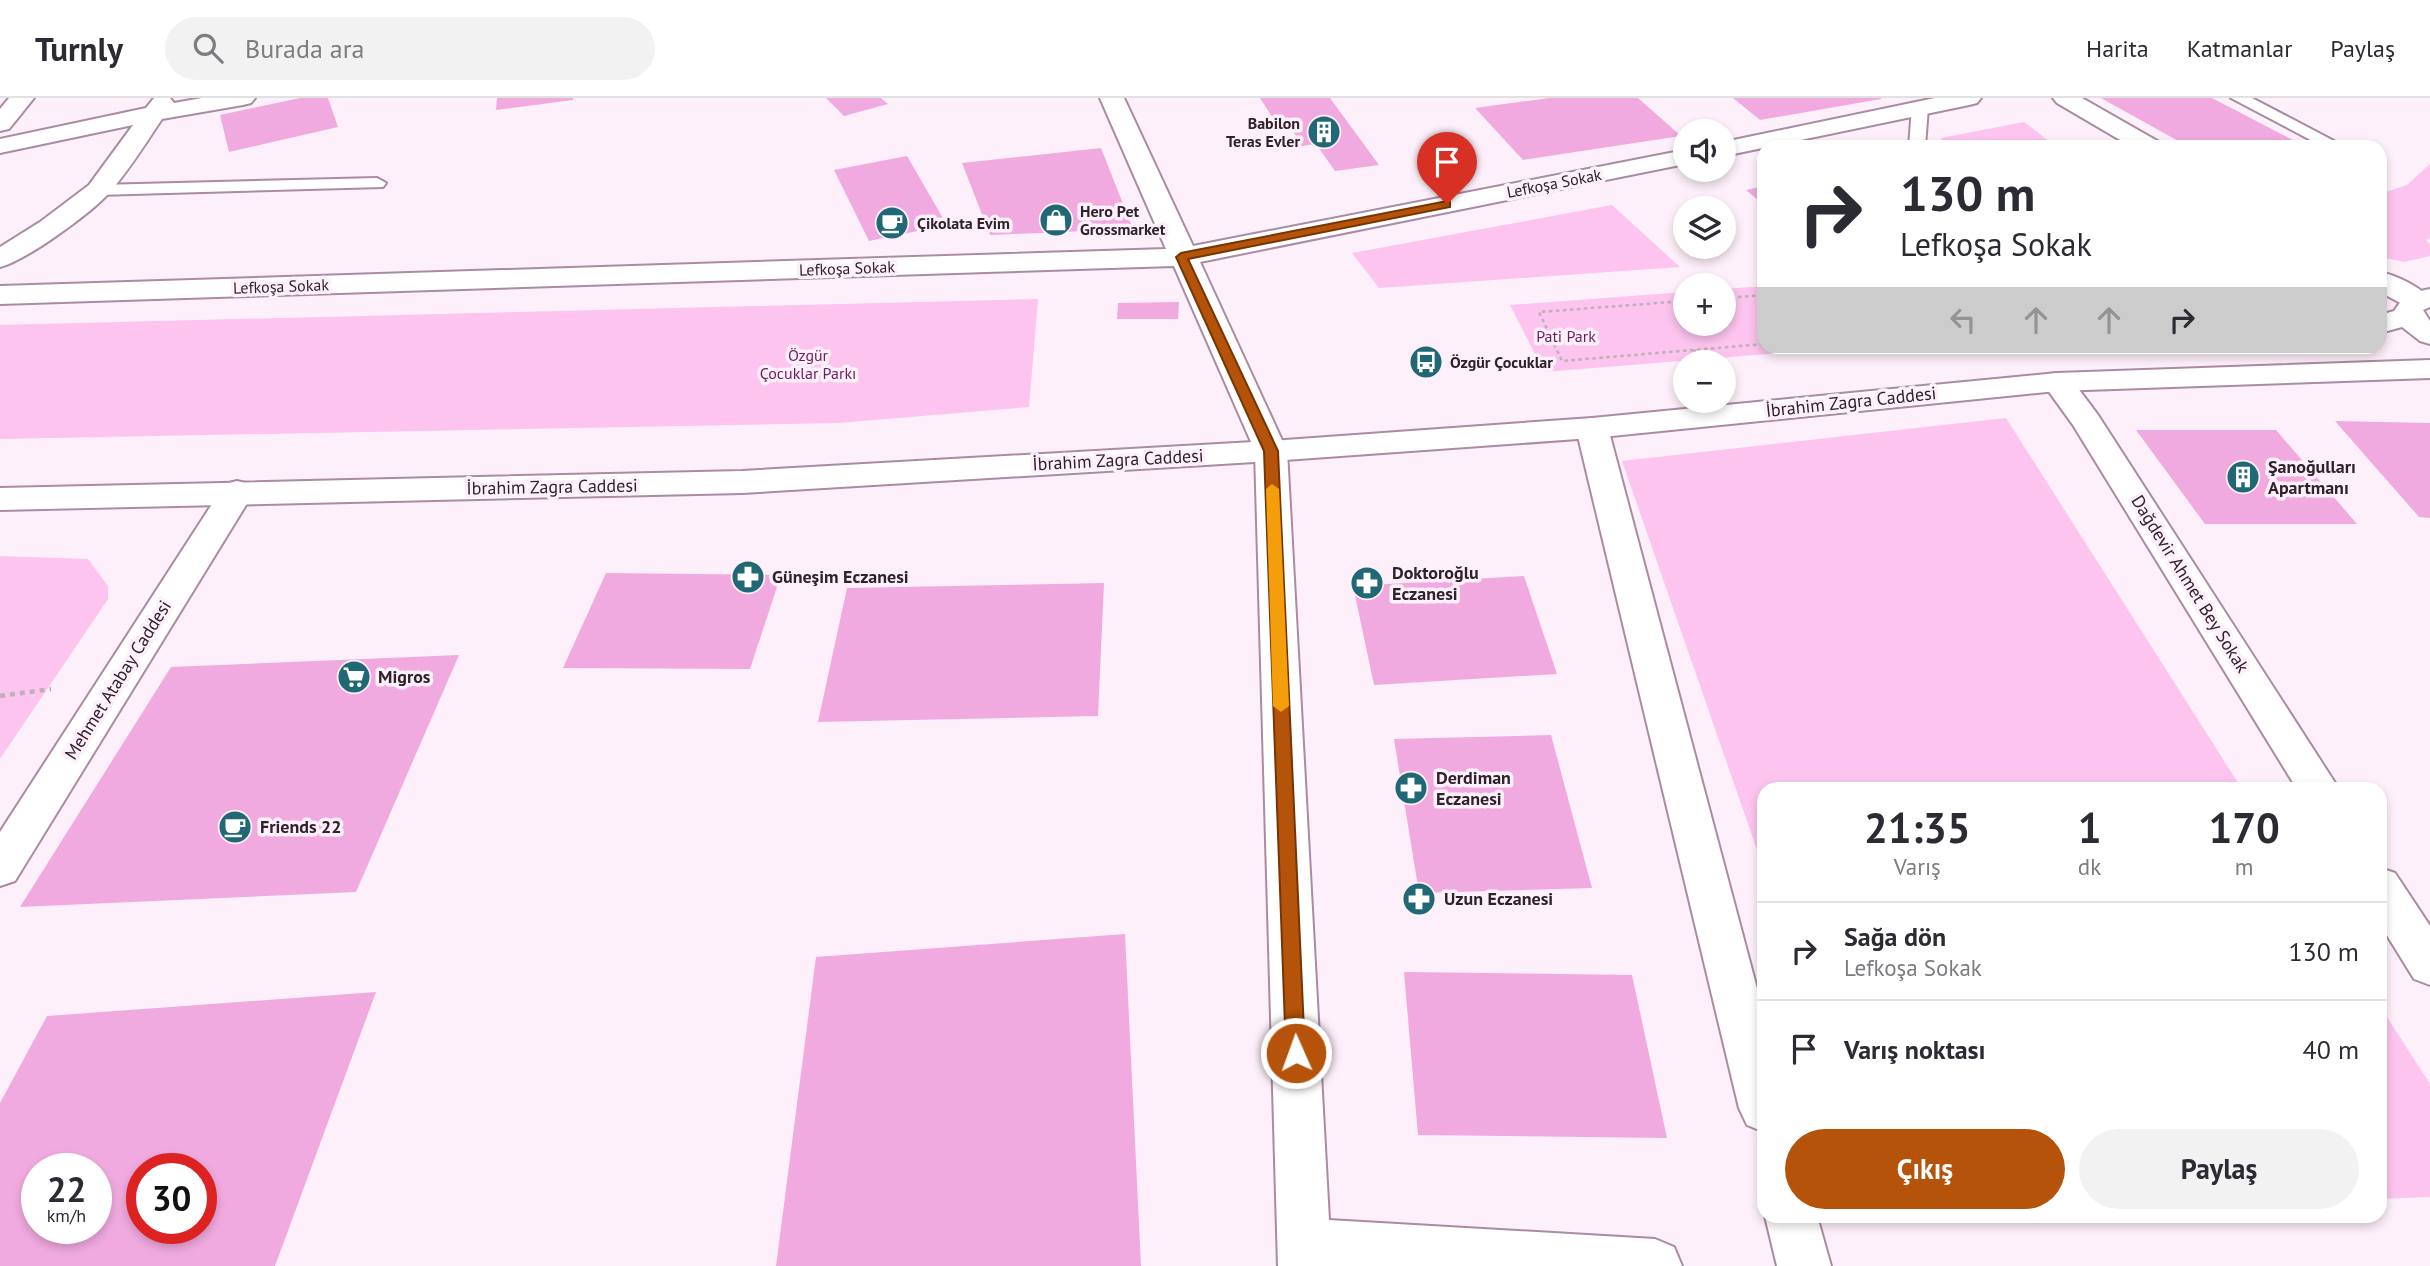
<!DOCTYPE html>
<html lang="tr">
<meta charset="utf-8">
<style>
body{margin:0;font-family:"PT Sans",sans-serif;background:#f2f2f3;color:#2b2b33;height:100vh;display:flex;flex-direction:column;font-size:26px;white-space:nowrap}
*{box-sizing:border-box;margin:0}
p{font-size:23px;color:#7c7c81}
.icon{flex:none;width:38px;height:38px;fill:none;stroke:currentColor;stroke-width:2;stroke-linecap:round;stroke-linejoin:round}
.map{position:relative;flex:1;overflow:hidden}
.sheet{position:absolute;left:1757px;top:684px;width:630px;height:441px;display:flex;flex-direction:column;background:#fff;border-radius:21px;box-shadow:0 4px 10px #0003}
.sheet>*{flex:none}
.hud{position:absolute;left:1757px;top:42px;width:630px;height:214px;border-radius:21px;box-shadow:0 4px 10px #0003;background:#fff;color:#2b2b33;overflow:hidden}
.buttons{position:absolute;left:1673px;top:21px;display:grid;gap:14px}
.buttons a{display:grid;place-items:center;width:63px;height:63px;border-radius:50%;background:#fff;box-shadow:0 4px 10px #0003;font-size:35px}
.speed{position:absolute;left:21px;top:1055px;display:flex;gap:14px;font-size:35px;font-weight:700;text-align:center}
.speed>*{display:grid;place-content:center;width:91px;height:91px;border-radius:50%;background:#fff;box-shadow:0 4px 10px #0003;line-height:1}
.speed small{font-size:18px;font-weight:400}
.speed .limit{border:10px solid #d22;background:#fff;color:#111}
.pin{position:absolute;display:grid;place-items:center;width:60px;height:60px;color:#fff;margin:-72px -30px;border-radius:50% 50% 50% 0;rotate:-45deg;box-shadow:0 0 7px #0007}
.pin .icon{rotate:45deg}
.me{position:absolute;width:77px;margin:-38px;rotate:358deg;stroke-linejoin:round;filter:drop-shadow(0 0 5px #0008)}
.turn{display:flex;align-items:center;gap:24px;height:147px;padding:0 28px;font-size:32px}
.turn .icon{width:91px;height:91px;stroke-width:2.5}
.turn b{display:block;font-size:49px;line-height:60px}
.lanes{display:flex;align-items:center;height:66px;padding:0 28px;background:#0003;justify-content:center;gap:35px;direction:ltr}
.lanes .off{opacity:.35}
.eta{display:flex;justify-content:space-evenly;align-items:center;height:119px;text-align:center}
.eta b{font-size:42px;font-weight:600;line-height:49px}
.primary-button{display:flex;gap:14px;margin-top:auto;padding:14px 28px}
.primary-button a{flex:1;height:80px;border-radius:42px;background:#b45309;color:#fff;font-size:28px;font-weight:600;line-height:80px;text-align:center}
.primary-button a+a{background:#f2f2f3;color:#2b2b33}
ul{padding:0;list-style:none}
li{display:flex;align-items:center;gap:21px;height:98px;padding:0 28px;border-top:2px solid #e1e1e2}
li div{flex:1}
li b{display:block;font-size:26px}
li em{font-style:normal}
header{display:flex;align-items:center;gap:42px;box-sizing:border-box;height:98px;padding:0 35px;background:#fff;border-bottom:2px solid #e1e1e2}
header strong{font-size:33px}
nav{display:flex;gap:38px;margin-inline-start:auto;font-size:24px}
.search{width:490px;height:63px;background:#f2f2f3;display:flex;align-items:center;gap:18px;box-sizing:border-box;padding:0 24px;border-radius:38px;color:#7c7c81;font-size:26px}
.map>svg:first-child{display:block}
</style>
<header>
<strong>Turnly</strong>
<div class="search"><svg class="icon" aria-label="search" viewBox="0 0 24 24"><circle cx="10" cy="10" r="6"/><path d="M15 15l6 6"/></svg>Burada ara</div>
<nav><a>Harita</a><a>Katmanlar</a><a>Paylaş</a></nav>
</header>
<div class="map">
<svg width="2430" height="1168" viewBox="0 0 2430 1168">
<rect width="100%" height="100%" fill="#fef0fa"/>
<!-- green -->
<g fill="#fcc4ee">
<polygon points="2024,24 2057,49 1940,49 1941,40"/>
<polygon points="2430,66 2430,140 2426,142 2430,146 2430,158 2404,164 2380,159 2380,96 2407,87"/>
<polygon points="1612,107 1680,169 1379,190 1352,155"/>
<polygon points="1764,188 1764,248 1855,249 1544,274 1510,207 1685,194 1685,226 1724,226 1724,191"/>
<polygon points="1038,201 1029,309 838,325 0,341 0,227"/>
<polygon points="2006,320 2242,691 1764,691 1764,772 1622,363"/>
<polygon points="0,458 88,461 108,488 108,501 0,661"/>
<polygon points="2380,908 2430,986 2430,1099 2380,1101"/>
</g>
<!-- building -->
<g fill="#f0aadf" fill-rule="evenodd">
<polygon points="300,0 328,0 338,29 229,54 220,17"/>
<polygon points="497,0 573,0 573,2 496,12"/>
<polygon points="826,0 881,0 888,6 844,18"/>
<polygon points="1260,0 1330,0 1379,67 1335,73 1316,46 1302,48 1285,20 1274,22"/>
<polygon points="1549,0 1638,0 1681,38 1523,62 1475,10"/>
<polygon points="1733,0 1881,0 1881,1 1760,22"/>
<polygon points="2101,0 2212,0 2306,49 2189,49"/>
<polygon points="1101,50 1133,131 990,137 962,65"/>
<polygon points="907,58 947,127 869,143 834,72"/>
<polygon points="1764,88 1764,107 1746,92"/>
<polygon points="1179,204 1178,221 1117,221 1118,205"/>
<polygon points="2335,323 2430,325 2430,420 2419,419"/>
<polygon points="2136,332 2276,332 2357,426 2205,426"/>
<polygon points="606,475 781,477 750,571 563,570"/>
<polygon points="1524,478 1557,576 1374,587 1353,488"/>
<polygon points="1104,485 1098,618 818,624 847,490"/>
<polygon points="459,557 356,794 20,809 171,569"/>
<polygon points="1551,637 1592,790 1419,795 1394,641"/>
<polygon points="1125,836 1141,1168 776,1168 816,859"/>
<polygon points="1404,874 1632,877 1667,1040 1418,1037"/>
<path d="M376,894l-101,274h-275v-163l47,-87zM37,1071h59v59h-59zM142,1071h59v59h-59z"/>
</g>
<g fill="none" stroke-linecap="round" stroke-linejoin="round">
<defs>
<g id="service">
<polygon points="2231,0 2252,0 2334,43 2332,47 2320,47"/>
<polygon points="1920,4 1928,9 1925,49 1909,49 1912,9"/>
<polygon points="377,80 386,85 383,89 98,97 89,92 98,87"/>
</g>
<g id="minor">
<polygon points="9,0 34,0 9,31 0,33 0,11"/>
<path d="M154,0h16l4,5 28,-5h53l-4,5 -8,2 -81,14c-17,25 -34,53 -54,75 -18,20 -83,67 -108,73v-20l40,-25 49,-37 44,-60 -133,28v-14l146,-31z"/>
<polygon points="1100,0 1124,0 1193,148 1685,52 1685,66 1200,164 1287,353 1329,1122 1655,1141 1674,1149 1682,1168 1278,1168 1255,353 1174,168 0,206 0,188 1166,151"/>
<polygon points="1935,0 1981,0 1977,5 1969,7 1724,58 1724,44"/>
<polygon points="2053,0 2082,0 2159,44 2162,49 2132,49 2057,5"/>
<path d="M2380,174c15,3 42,15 50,28l-4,6 -10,3 -10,-3 -26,-14z"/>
<polygon points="2057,275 2068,277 2098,317 2339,691 2297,691 2073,327 2042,284 2046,277"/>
<polygon points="1592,320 1603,323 1608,330 1764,917 1764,1034 1747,1027 1739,1010 1576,330 1581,323"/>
<polygon points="237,383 249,386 254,394 15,783 0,788 0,734 225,386"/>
<polygon points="2380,770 2395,775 2430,828 2430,887 2414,881 2380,826"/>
<polygon points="1765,1118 1817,1118 1831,1168 1777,1168"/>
</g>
<g id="secondary">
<polygon points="2430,191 2430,209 2423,212 2430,223 2430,246 2420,243 2402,229 2380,235 2380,217 2394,213 2406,196"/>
<polygon points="2430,262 2430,280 2057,293 1592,340 1271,363 742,395 0,412 0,390 742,373 1271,343 1592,320 2057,275"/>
</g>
</defs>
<!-- service casing -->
<use href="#service" stroke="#aa8ba2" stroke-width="4"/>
<!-- minor casing -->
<use href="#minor" stroke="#aa8ba2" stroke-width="4"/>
<!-- secondary casing -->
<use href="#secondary" stroke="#aa8ba2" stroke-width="4"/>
<!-- path-far1 -->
<g stroke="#bdb0b9" stroke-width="2.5" stroke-dasharray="3.5 3.5" stroke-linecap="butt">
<polyline points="1724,200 1764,197"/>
<polyline points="1685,203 1539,214 1562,263 1764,246"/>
<polyline points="1694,252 1702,264"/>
</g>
<!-- path -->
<polyline stroke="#bdb0b9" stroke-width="4.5" stroke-dasharray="5 5" stroke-linecap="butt" points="0,598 51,591"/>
<!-- service -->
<use href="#service" fill="#fff" fill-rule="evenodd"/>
<!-- minor -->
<use href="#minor" fill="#fff" fill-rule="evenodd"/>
<!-- secondary -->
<use href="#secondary" fill="#fff" fill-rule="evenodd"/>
</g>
<!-- route -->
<polygon fill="#b45309" stroke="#753606" stroke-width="2" points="1447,103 1450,104 1450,109 1188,161 1278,353 1305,955 1303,962 1296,965 1288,962 1286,955 1264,353 1176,159 1181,155"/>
<!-- slow -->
<polygon fill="#f59e0b" points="1272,386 1279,391 1289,608 1281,614 1273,608 1266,391"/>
<!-- icons -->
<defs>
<symbol id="building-disc" viewBox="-11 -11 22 22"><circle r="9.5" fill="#206875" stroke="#fef0fa"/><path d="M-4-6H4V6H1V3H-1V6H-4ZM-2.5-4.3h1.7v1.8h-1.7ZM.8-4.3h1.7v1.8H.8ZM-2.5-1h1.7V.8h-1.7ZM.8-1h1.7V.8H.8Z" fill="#fff"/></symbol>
<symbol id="shop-disc" viewBox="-11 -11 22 22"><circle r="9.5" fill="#206875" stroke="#fef0fa"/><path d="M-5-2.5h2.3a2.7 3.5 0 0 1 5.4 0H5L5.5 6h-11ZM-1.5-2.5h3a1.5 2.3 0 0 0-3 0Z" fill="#fff"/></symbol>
<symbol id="cafe-disc" viewBox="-11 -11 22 22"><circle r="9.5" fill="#206875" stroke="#fef0fa"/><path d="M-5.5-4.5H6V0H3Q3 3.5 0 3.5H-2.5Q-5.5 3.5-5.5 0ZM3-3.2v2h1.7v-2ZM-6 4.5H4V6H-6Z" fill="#fff"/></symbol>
<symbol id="bus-disc" viewBox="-11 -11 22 22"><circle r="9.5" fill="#206875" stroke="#fef0fa"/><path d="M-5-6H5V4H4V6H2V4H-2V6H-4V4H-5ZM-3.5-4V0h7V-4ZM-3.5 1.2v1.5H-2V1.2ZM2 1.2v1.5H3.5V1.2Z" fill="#fff"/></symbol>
<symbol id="pharmacy-disc" viewBox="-11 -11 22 22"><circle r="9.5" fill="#206875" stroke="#fef0fa"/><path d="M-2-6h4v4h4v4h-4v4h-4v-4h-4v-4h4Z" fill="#fff"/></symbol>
<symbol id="supermarket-disc" viewBox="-11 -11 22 22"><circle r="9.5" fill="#206875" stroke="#fef0fa"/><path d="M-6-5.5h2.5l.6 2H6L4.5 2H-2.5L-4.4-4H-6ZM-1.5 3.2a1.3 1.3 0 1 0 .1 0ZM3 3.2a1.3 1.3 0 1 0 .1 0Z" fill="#fff"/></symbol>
</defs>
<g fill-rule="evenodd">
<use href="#building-disc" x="1305" y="15" width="38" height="38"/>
<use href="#shop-disc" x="1037" y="103" width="38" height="38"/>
<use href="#cafe-disc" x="873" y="106" width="38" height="38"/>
<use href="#bus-disc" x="1407" y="245" width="38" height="38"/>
<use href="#building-disc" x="2224" y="360" width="38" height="38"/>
<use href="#pharmacy-disc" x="729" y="460" width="38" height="38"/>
<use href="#pharmacy-disc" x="1348" y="466" width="38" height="38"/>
<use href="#supermarket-disc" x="335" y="560" width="38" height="38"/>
<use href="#pharmacy-disc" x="1392" y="671" width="38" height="38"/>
<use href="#cafe-disc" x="216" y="710" width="38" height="38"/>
<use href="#pharmacy-disc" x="1400" y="782" width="38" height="38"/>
</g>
<g text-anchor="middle" stroke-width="7" stroke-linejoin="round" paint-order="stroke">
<!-- far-poi labels -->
<g font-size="16" font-weight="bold" fill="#2f222b" stroke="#fef0fa" text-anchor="start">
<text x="1300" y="31" text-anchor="end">Babilon<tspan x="1300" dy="18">Teras Evler</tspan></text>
<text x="1080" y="119">Hero Pet<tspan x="1080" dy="18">Grossmarket</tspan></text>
<text x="917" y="131">Çikolata Evim</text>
<text x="1450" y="270">Özgür Çocuklar</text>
</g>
<!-- far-street labels -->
<g font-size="16" fill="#2f222b" stroke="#fef0fa">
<text transform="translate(1554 85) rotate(-11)" y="6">Lefkoşa Sokak</text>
<text transform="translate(847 170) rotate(-2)" y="6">Lefkoşa Sokak</text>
<text transform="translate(281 188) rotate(-2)" y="6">Lefkoşa Sokak</text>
</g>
<!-- far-park labels -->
<g font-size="16" fill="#6b1c5e" stroke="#fef0fa">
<text x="1566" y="244">Pati Park</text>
<text x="808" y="263">Özgür<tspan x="808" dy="18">Çocuklar Parkı</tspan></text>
</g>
<!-- street labels -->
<g font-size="18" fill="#2f222b" stroke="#fef0fa">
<text transform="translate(1851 304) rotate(-6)" y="6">İbrahim Zagra Caddesi</text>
<text transform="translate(1118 362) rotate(-3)" y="6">İbrahim Zagra Caddesi</text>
<text transform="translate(552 389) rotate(-1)" y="6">İbrahim Zagra Caddesi</text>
<text transform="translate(2190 486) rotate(58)" y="6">Dağdevir Ahmet Bey Sokak</text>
<text transform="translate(118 582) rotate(-58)" y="6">Mehmet Atabay Caddesi</text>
</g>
<!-- poi labels -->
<g font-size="18" font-weight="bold" fill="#2f222b" stroke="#fef0fa" text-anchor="start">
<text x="2268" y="375">Şanoğulları<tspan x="2268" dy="21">Apartmanı</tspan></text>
<text x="1392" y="481">Doktoroğlu<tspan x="1392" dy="21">Eczanesi</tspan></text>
<text x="772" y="485">Güneşim Eczanesi</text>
<text x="378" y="585">Migros</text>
<text x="1436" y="686">Derdiman<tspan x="1436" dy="21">Eczanesi</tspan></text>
<text x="260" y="735">Friends 22</text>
<text x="1444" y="807">Uzun Eczanesi</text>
</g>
</g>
</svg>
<div class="buttons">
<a><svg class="icon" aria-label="sound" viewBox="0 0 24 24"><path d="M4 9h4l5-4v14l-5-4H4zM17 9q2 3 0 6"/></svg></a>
<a><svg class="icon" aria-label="layers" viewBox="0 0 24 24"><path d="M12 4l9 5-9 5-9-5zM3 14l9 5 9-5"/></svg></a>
<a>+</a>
<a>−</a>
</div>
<div class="speed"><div>22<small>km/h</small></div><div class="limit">30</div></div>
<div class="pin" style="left:1447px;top:106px;background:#d93025"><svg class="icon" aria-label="arrive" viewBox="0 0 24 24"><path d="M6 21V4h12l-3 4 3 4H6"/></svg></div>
<svg class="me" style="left:1296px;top:955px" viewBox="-20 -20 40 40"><circle r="17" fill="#b45309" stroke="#fff" stroke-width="3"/><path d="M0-11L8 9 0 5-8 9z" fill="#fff"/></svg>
<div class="hud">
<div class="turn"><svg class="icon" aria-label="right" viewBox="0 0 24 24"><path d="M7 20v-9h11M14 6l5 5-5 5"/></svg><div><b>130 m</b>Lefkoşa Sokak</div></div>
<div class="lanes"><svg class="icon off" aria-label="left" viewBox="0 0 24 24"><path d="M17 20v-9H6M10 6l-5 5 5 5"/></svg><svg class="icon off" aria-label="ahead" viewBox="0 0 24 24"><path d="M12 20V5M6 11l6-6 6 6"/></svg><svg class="icon off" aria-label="ahead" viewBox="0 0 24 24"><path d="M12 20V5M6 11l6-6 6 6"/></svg><svg class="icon" aria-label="right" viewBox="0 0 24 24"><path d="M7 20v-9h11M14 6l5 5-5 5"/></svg></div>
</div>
<section class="sheet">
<div class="eta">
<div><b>21:35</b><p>Varış</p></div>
<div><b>1</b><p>dk</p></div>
<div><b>170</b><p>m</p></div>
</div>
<ul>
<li><svg class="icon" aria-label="right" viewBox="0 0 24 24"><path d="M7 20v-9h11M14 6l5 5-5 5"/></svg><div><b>Sağa dön</b><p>Lefkoşa Sokak</p></div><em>130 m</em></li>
<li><svg class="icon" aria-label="arrive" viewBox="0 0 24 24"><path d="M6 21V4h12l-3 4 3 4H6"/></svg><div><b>Varış noktası</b></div><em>40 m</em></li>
</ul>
<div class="primary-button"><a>Çıkış</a><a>Paylaş</a></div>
</section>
</div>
